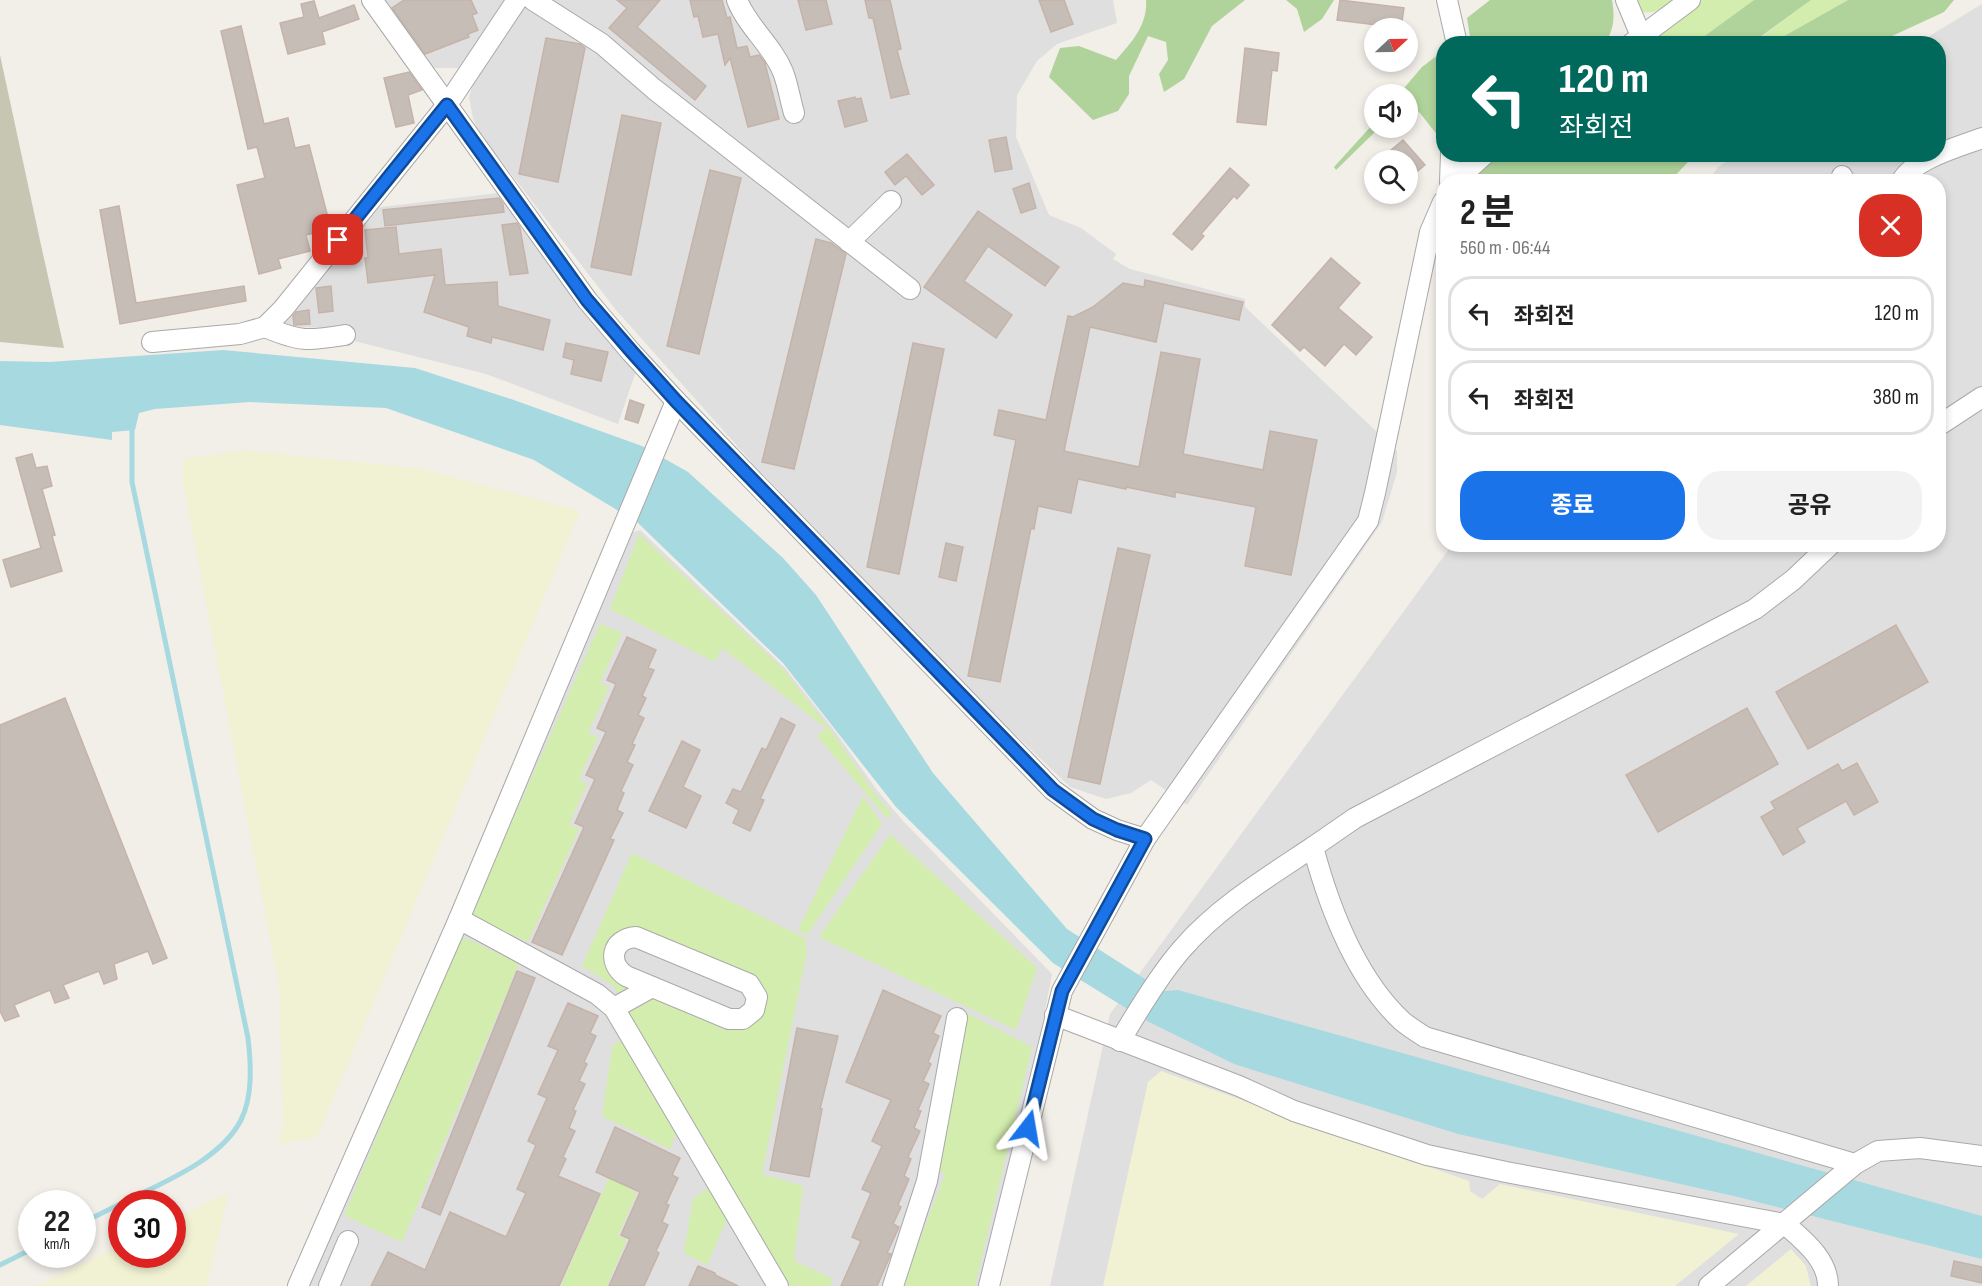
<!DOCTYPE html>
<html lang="ko">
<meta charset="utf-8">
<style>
body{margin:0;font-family:"Sofia Sans Condensed","Noto Sans KR",sans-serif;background:#f2f2f2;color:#222;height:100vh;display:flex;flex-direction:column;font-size:22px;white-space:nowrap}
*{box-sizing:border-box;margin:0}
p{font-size:20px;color:#767676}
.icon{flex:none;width:33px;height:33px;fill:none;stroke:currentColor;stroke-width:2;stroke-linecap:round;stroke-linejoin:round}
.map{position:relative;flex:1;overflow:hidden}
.details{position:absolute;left:1436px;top:174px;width:510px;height:378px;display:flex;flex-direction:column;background:#fff;border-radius:24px;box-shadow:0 3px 9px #0003}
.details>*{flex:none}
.hud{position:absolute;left:1436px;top:36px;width:510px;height:126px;border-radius:24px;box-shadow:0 3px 9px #0003;background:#00695c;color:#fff;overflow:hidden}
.needle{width:39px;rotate:68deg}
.fabs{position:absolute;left:1364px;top:18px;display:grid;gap:12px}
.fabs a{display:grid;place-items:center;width:54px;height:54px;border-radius:50%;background:#fff;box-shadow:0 3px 9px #0003;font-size:30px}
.speed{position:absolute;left:18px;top:1190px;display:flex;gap:12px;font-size:30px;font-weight:700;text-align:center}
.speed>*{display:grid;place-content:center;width:78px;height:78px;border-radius:50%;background:#fff;box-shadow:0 3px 9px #0003;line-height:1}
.speed small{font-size:15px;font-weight:400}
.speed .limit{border:9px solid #d22;background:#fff;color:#111}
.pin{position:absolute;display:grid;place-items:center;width:51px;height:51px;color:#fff;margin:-26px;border-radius:12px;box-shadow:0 3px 9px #0006}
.me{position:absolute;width:66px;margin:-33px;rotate:14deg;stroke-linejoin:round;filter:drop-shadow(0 0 4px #0008)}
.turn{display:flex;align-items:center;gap:21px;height:126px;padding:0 24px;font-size:27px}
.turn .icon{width:78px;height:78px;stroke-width:2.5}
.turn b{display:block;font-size:42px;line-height:51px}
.round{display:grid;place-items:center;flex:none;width:63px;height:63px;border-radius:24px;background:#f2f2f2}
.overview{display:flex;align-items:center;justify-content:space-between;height:102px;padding:0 24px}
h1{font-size:36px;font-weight:700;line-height:45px}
.button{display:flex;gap:12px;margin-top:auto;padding:12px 24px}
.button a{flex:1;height:69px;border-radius:24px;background:#1a73e8;color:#fff;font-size:24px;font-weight:700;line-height:69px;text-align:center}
.button a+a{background:#f2f2f2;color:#222}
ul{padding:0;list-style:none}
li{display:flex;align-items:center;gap:18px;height:75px;margin:0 12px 9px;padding:0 12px;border:3px solid #e0e0e0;border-radius:24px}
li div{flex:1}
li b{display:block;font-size:22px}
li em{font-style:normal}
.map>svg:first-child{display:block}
</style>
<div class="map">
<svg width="1982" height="1286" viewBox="0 0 1982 1286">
<rect width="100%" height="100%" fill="#f2eee8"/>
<!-- residential -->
<g fill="#e0dfdf">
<polygon points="381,0 509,0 460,68 431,68"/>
<polygon points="527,0 1113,0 1117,23 1057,44 1037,61 1017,95 1016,137 1049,215 1081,228 1116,254 1113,259 1130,269 1245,299 1245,307 1397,451 1397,472 1382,522 1187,805 1151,780 1131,793 1106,799 1070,787 988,708 755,466 616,310 478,131 473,118 469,97 476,76"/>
<polygon points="1982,4 1982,1286 1050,1286 1110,1014 1452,545 1938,544 1938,182 1708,181 1718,167 1738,155 1938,154 1938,44 1918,43"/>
<polygon points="506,192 637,368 618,424 486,374 354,341 349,328 284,327 281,319 373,208"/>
<polygon points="640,530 785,668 834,730 877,790 903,821 1052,974 1039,1042 981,1286 309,1286 333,1224 631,533"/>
</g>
<!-- construction -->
<polygon fill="#c7c6b3" points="0,55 41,245 64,348 0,342"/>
<!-- farmland -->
<g fill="#f1f1d3">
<polygon points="245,450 422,469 580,511 317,1137 278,1144 283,1124 279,986 183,482 183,459"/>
<polygon points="1161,1071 1469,1181 1470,1191 1482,1199 1500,1184 1739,1234 1675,1286 1103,1286 1148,1082"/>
<polygon points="228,1195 207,1286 37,1286 121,1245 122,1254 172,1254 173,1220 219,1197"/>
<polygon points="1791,1249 1806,1266 1811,1286 1746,1286"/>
</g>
<!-- grass -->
<g fill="#d2edad">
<path d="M1631,0h43c-12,8 -20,16 -35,11z"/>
<polygon points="1702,0 1754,0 1695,43 1645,44"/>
<polygon points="1811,0 1848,0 1772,43 1752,44"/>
<polygon points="639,534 784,670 832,732 875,794 892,814 887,818 817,736 826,728 722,648 715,662 610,609"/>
<polygon points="600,624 622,633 600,683 609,687 588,733 598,737 579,780 587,784 569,824 579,829 528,942 470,916"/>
<polygon points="863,796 882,824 807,935 798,930"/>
<polygon points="890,834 1037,968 1016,1030 819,937"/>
<polygon points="632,853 805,938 807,951 762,1174 803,1186 794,1261 833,1279 830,1286 790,1286 626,1009 652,994 724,1024 763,1002 647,932 611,946 637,987 619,997 614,986 582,966"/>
<polygon points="463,939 467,939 519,963 402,1242 347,1217 345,1213 457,943"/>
<polygon points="963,1011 1032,1047 975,1286 902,1286 945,1174 938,1169"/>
<polygon points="626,1040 678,1128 670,1149 602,1116 612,1047 616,1043"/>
<polygon points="625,1141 645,1150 628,1188 637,1193 618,1236 627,1240 608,1283 613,1286 561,1286"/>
<polygon points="712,1185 729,1215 707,1265 686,1254 684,1250 693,1199"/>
</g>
<!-- forest -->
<g fill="#b0d39b">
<path d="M1146,0h99l-33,26 -28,53 -20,13 -5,-18 9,-14 -2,-18 -18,-6 -19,40v18l-11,17 -25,9 -44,-43 11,-29 19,-2 37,14c15,-17 32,-35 30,-60z"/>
<polygon points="1286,0 1334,0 1322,19 1304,32 1297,9"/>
<path d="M1490,0h122c3,17 2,29 -7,43h-134l-4,-25z"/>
<polygon points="1754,0 1811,0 1752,43 1695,43"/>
<polygon points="1848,0 1954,0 1944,12 1877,43 1772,43"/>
<polygon points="1443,51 1443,133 1442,141 1420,113 1410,107 1407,108 1407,94 1399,94 1422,67"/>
<polygon points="1374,123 1374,128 1379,128 1336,170 1334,167"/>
<polygon points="1502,155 1698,155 1689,161 1670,181 1472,182 1480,171"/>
</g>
<!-- water -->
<polygon fill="#a7d9e1" points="223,350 415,368 511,399 642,446 688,472 783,558 816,595 933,773 1067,929 1164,991 1178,990 1982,1216 1982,1259 1738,1197 1458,1134 1234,1064 1147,1021 1053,963 896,807 783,663 637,522 534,460 386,408 250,402 155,409 139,413 135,430 112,432 112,440 0,425 0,361 49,362"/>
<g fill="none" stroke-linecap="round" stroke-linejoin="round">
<!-- stream -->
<g stroke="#a7d9e1" stroke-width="5">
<path d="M122,1203c39,-20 98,-42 119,-83 12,-24 10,-56 7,-82l-116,-556v-58"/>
<polyline points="82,1223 122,1203"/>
<polyline points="0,1265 32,1249"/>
</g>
</g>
<!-- building -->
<g fill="#c7bdb7" stroke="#c5b3a9" stroke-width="1.5">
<polygon points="404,0 471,0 477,13 472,15 478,30 468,34 469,37 425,54 392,8"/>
<polygon points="617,0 660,0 637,27 706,86 695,100 609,28 627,8"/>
<polygon points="690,0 722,0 727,18 730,17 737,48 747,46 750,57 759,55 765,63 779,119 748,127 730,58 725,65 718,34 703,37 698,16 694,17"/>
<polygon points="798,0 826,0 832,24 806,30"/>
<polygon points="865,0 890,0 901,49 897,50 909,94 891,98 873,18 869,18"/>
<polygon points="1039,0 1064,0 1073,24 1051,32"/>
<polygon points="1340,0 1404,8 1401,28 1337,20"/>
<polygon points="314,1 319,18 354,5 359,19 322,32 325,44 288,54 280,23 304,17 301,4"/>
<polygon points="241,26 264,124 288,118 295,148 309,145 331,229 306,235 310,251 278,259 281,268 259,274 237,185 265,178 257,147 248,149 221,31"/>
<polygon points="546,38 580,44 585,48 558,182 519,174"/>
<polygon points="1245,48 1279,53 1277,71 1272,70 1266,125 1237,122"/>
<polygon points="409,72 422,90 408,95 414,123 396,127 384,78"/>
<polygon points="855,97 856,99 861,98 867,121 845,127 838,101"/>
<polygon points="622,115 661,123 631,275 591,267"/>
<polygon points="1006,137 1012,169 995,172 989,140"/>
<polygon points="1403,140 1425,165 1407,180 1407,160 1379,160"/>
<polygon points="907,154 934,185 922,195 906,176 895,185 885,172"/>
<polygon points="1230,168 1249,185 1237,199 1234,196 1201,234 1204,236 1192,250 1173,234"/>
<polygon points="710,170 741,178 699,354 667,346"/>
<polygon points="1029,183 1036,208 1021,213 1013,189"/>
<polygon points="499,198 503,204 504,212 385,226 383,210"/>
<polygon points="119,206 136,303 244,286 246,301 120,324 100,210"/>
<polygon points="978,211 1059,267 1045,286 988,246 964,281 1012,315 996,338 924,287"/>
<polygon points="517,223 520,228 528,273 510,275 502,225"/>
<polygon points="396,227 399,254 441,249 445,285 497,282 498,306 550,320 543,350 492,337 491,343 467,336 469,327 424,312 435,275 368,283 365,258 368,258 365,230"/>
<polygon points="816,239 831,243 846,254 794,469 762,462"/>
<polygon points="1331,258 1360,283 1338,308 1372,337 1356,355 1344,344 1325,366 1304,347 1300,351 1272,325"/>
<polygon points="1145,280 1243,302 1239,320 1164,303 1156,342 1090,327 1064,451 1139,467 1161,352 1200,359 1183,454 1263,470 1270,431 1317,440 1291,575 1245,566 1256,507 1175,492 1175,497 1126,487 1126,489 1078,479 1071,513 1038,506 1034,529 1031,528 1000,682 968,676 1016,440 994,435 999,410 1046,420 1068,316 1073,317 1093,307 1123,283 1144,287"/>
<polygon points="331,286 333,311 319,313 316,288"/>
<polygon points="309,310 310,324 294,325 293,316 296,312"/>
<polygon points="566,343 608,352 601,381 571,374 574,360 563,357"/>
<polygon points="913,343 944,349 899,574 867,567"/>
<polygon points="630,400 644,405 638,423 625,419"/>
<polygon points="32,454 36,468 47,466 52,486 42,489 55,535 52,536 62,571 11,587 3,560 41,548 16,458"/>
<polygon points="946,543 963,547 956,581 939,577"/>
<polygon points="1118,548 1150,555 1100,784 1068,777"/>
<polygon points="1896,625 1928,682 1808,749 1776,692"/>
<polygon points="627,637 656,650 648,668 654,670 642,696 646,698 638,715 644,718 632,744 635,745 627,762 633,765 621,791 624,793 617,810 623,813 610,839 614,840 562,955 532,942 584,827 575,823 595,779 586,775 606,732 597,728 616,684 607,680"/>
<polygon points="65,698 167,958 153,964 148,951 114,964 117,979 104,984 99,971 63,985 69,998 55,1003 50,990 14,1005 19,1016 5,1021 0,1011 0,725"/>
<polygon points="1747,708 1778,764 1658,832 1626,775"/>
<polygon points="781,718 795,725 760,799 764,800 750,831 733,823 739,810 726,803 733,789 741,792 762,748 766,750"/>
<polygon points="682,741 700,750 683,787 701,796 686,828 649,811"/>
<polygon points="1857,763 1878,802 1854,815 1846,801 1797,828 1805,842 1783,855 1761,817 1775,809 1771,802 1838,764 1842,771"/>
<polygon points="517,971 535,978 440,1215 422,1207"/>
<polygon points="883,990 941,1016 933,1033 939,1036 928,1062 931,1064 923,1081 929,1084 918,1110 921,1111 914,1128 920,1131 908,1157 911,1159 904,1176 909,1179 898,1205 901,1207 893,1224 899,1227 887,1253 891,1254 877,1286 841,1286 861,1241 852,1237 871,1193 862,1189 882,1146 872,1141 891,1100 846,1082"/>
<polygon points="568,1003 598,1016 590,1033 596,1036 584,1062 587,1064 579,1081 585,1084 573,1110 576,1111 569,1128 575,1131 563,1157 566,1159 558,1176 600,1194 559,1286 371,1286 388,1252 425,1270 450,1212 506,1237 526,1193 517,1189 536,1145 528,1141 547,1098 538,1094 558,1050 548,1046"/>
<polygon points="797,1028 838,1036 820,1109 822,1109 809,1177 770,1170"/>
<polygon points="615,1127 680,1158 672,1175 678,1178 666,1204 669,1205 662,1222 668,1225 656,1251 659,1253 644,1286 609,1286 630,1239 621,1235 640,1192 596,1172"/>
<polygon points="1954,1261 1982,1267 1982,1283 1951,1276"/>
<polygon points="698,1266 715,1273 715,1275 738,1286 689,1286"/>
</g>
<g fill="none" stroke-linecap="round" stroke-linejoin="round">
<defs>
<g id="minor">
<polyline points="372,0 587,300 631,352 676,401 1053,790 1093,819 1117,830 1145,839 1368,521 1375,493 1430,232 1443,202"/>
<polyline points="533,0 602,44 654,89 910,289"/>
<path d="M737,0c10,26 35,45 46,72 5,13 7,27 11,41"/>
<polyline points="1447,0 1457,44"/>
<polyline points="1626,0 1641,36"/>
<polyline points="1631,44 1690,0"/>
<polyline points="1842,176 1845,182"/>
<polyline points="1450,182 1451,154"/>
<polyline points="1454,182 1485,154"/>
<path d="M1901,182c12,-23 57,-35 81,-44"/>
<polyline points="849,242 891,201"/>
<path d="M265,327c35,15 43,14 80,8"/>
<polyline points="152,342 240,334 265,327 283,309 447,105 517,0"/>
<polyline points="1938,426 1982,397"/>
<path d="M1831,544l-38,36 -38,29 -400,209 -42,29c16,60 43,131 89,174 7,6 15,11 23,16l430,127"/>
<polyline points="459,919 597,994 614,1008 778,1286"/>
<path d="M636,937l113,47 8,13 -3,13 -11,9h-14l-103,-43c-19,-13 -15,-37 10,-39z"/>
<polyline points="614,1008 652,987"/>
<path d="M1055,1015l184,71 55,25 133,44 79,17 279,52c18,16 43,35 43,62"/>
<path d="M1120,1041c17,-29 40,-67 62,-92 36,-42 86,-72 131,-102"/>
<polyline points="298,1286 459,919 676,401"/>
<polyline points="329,1286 348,1241"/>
<polyline points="893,1286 927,1181 957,1018"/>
<polyline points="989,1286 1062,991 1145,839"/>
<polyline points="1709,1286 1855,1164 1878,1151 1920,1148 1982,1156"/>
</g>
</defs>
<!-- minor casing -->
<use href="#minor" stroke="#a9a9a9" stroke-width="22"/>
<!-- minor -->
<use href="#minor" stroke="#fff" stroke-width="20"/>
</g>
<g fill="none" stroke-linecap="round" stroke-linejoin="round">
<defs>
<polyline id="route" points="338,240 447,105 587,300 632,352 676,401 1053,790 1093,819 1117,830 1145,839 1062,991 1028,1128"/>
</defs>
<!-- route casing -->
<use href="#route" stroke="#114b97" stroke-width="15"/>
<!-- route -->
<use href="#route" stroke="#1a73e8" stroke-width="10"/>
</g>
</svg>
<div class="fabs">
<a><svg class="needle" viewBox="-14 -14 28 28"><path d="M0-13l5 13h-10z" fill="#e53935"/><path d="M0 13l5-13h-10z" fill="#767676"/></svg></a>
<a><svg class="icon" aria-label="sound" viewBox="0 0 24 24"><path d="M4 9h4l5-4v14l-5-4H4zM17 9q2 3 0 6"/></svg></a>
<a><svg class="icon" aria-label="search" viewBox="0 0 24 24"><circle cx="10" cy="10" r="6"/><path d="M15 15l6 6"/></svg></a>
</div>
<div class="speed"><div>22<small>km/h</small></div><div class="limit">30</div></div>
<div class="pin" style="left:338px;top:240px;background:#d93025"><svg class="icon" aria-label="arrive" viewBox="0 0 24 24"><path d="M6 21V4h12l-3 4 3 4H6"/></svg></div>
<svg class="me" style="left:1028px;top:1128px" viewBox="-20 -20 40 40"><path d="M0-17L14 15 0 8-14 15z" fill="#1a73e8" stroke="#fff" stroke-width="4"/></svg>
<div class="hud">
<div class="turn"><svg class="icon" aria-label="left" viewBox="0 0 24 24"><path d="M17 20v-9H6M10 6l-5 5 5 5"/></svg><div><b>120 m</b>좌회전</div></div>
</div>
<section class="details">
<div class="overview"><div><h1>2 분</h1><p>560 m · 06:44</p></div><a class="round" style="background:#d93025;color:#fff"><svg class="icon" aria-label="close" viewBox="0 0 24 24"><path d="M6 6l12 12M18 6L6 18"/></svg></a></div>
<ul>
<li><svg class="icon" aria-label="left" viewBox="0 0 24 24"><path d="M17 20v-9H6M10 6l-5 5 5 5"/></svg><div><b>좌회전</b></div><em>120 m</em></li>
<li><svg class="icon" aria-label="left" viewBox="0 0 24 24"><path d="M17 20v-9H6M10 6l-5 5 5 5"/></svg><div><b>좌회전</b></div><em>380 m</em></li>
</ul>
<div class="button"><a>종료</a><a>공유</a></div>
</section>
</div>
